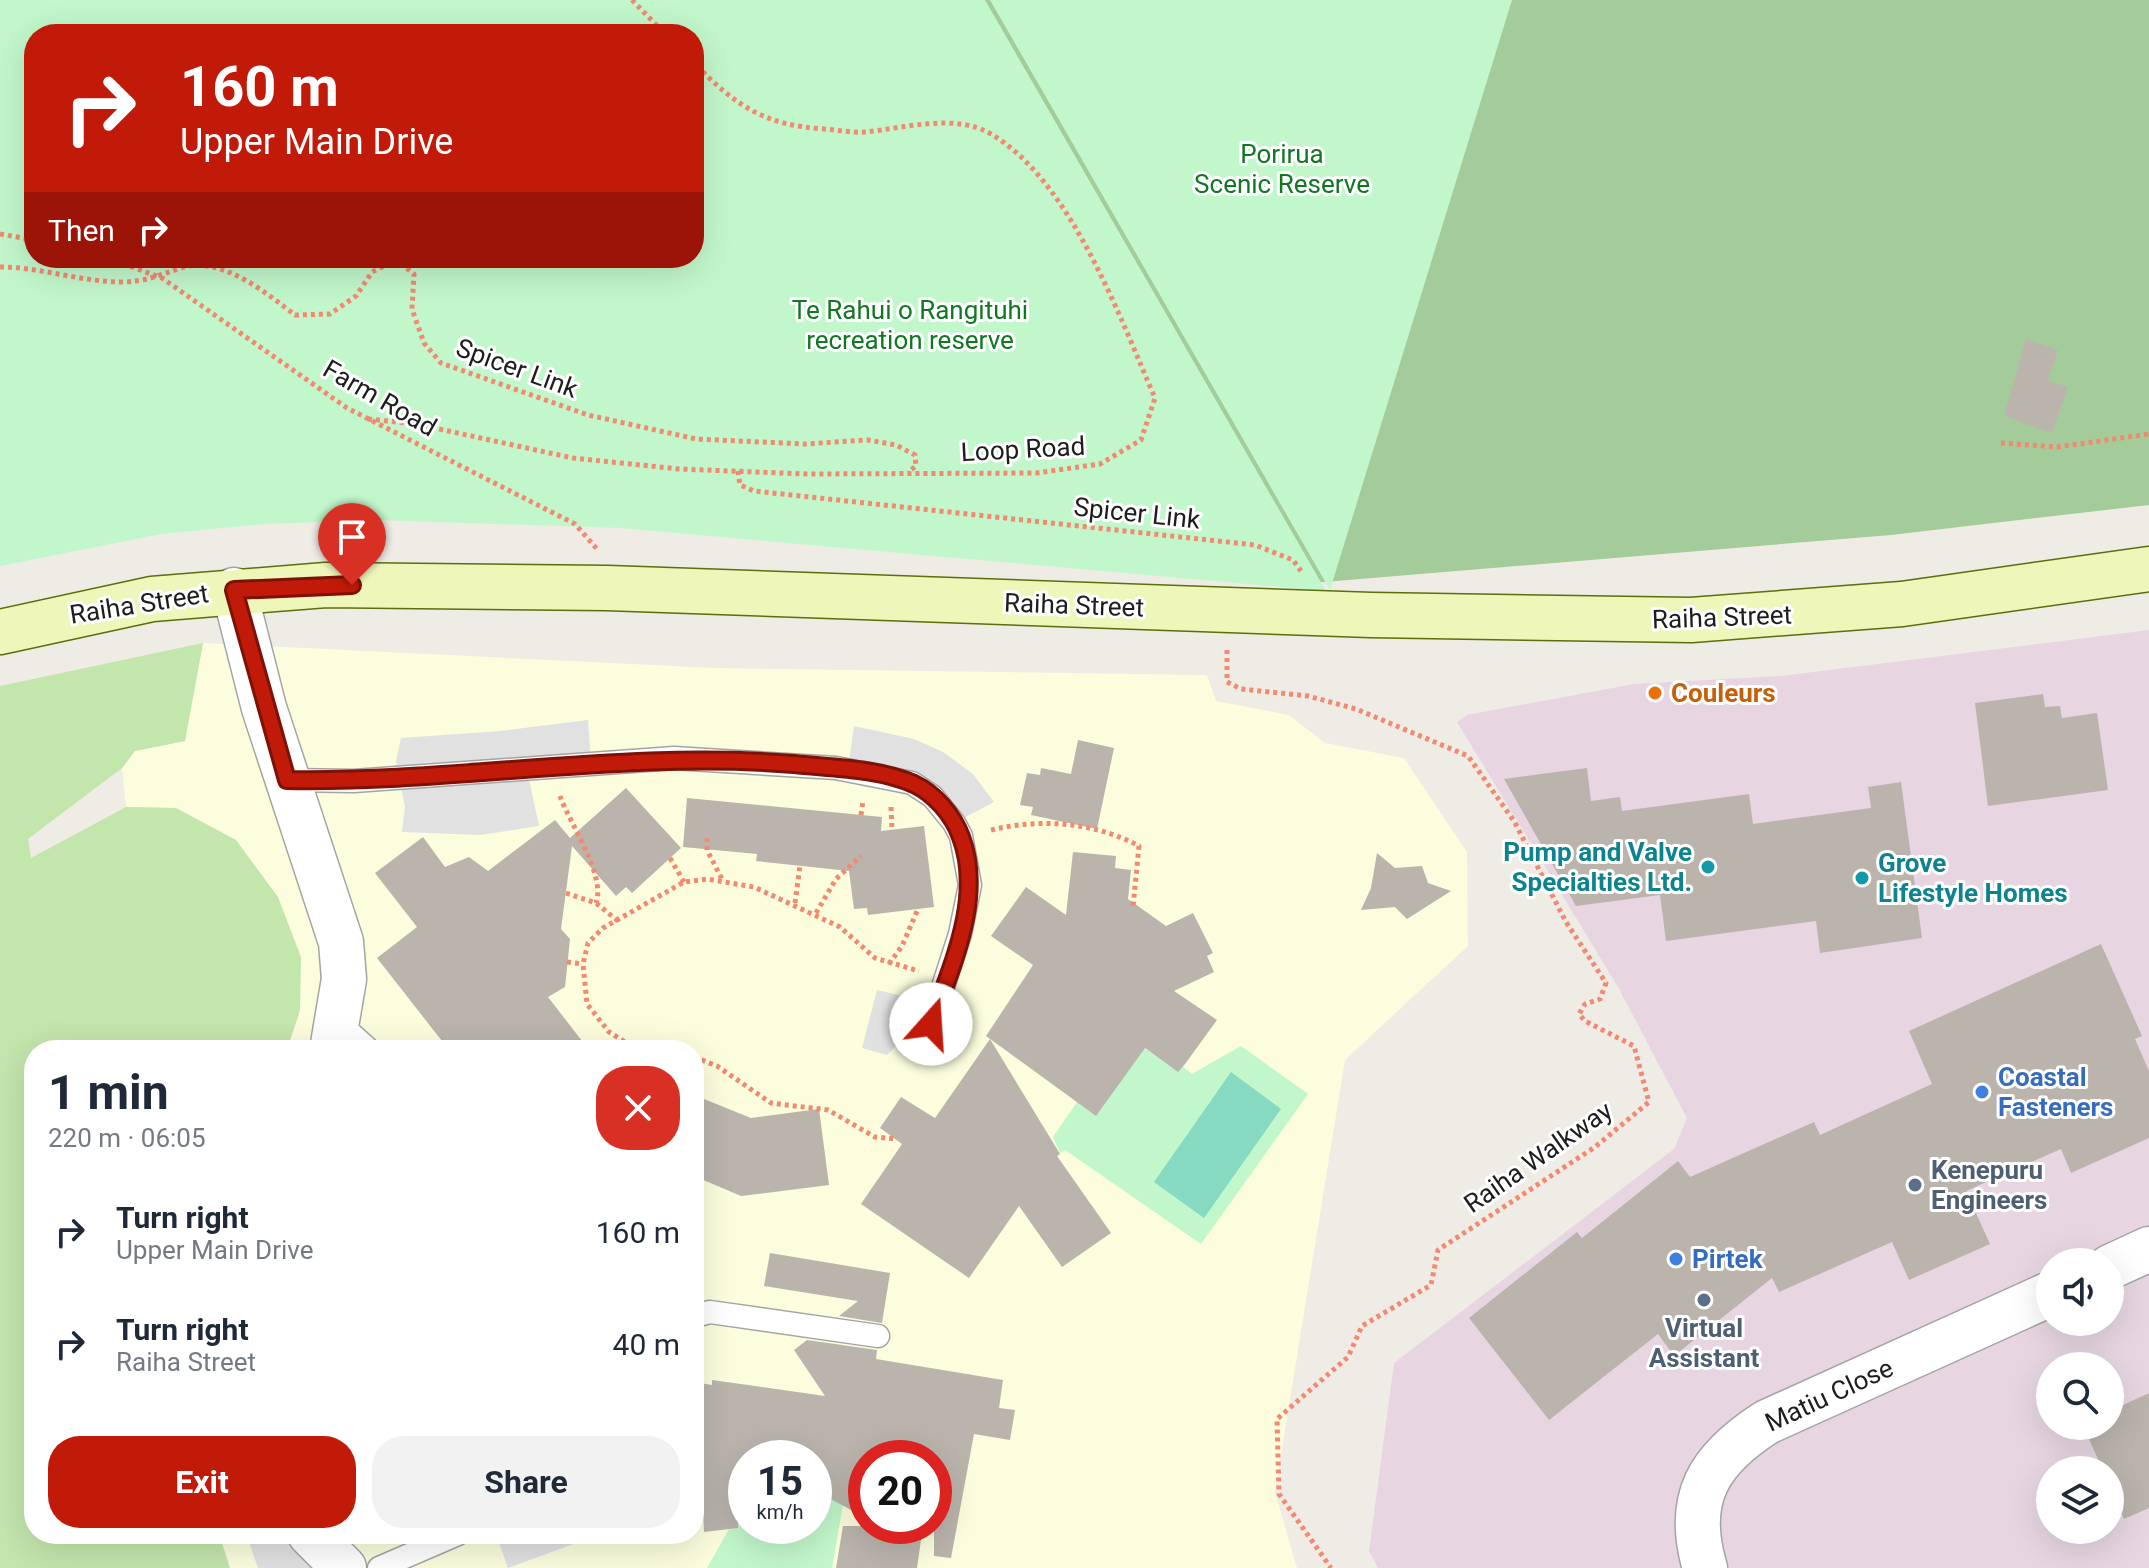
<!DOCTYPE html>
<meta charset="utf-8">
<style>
body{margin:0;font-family:Roboto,sans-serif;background:#f2f2f3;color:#1f2937;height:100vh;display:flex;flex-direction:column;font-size:30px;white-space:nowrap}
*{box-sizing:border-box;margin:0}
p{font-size:26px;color:#747a83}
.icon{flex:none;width:44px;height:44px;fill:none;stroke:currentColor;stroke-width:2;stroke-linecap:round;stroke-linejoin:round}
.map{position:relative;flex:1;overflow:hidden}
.side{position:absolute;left:24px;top:1040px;width:680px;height:504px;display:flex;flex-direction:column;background:#fff;border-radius:32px;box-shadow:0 8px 32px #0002}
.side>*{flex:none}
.top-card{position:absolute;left:24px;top:24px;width:680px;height:244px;border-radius:32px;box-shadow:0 8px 32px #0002;background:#c21a09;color:#fff;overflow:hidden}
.tools{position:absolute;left:2036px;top:1248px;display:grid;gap:16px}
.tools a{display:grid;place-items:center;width:88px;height:88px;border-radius:50%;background:#fff;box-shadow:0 8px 32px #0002;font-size:40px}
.speed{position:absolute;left:728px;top:1440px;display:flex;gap:16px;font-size:40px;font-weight:700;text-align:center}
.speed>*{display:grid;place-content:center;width:104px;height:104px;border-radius:50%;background:#fff;box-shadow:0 8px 32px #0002;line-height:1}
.speed small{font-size:20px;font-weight:400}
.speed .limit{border:12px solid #d22;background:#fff;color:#111}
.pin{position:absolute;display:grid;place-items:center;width:68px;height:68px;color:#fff;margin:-82px -34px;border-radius:50% 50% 50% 0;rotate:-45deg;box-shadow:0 0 8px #0007}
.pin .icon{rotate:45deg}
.me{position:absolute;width:88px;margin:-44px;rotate:19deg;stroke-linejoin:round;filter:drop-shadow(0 0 6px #0008)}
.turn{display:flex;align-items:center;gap:28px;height:168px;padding:0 24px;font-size:36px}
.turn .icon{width:104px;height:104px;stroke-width:2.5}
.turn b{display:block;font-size:56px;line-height:68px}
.then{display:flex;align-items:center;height:76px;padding:0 24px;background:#0003;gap:16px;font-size:30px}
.round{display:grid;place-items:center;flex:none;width:84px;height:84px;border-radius:32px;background:#f2f2f3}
.overview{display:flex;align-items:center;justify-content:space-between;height:136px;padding:0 24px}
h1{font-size:48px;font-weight:700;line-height:60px}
.action{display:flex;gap:16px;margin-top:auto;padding:16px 24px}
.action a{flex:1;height:92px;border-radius:32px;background:#c21a09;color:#fff;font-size:32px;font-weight:700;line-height:92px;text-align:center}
.action a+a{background:#f2f2f3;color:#1f2937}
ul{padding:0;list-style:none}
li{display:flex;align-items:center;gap:24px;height:112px;padding:0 24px}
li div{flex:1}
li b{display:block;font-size:30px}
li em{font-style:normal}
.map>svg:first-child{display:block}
</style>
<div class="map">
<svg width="2149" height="1568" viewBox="0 0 2149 1568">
<rect width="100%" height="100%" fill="#eeece4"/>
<!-- industrial -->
<path fill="#e7d6e2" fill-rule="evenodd" d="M2149,630v938h-771l-9,-17 25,-188 280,-214 13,-31 -69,-131 -161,-265 10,-7 167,-31 147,-8zM2050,1262h60v60h-60zM2050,1366h60v60h-60zM2050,1470h60v60h-60z"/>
<!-- education -->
<path fill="#fbfddd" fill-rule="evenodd" d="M203,643l512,25 492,7 9,26 73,14 36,28 79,15 63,94 1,94 -123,114 -70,432 22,76h-1067l-11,-34h475v-484h-407l13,-40 -124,-202 -50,-1 -4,-39 13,-17 50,-10zM746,1458h68v68h-68zM866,1458h68v68h-68z"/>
<!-- grass -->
<polygon fill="#c3e6ac" points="203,643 185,741 135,751 122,768 28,839 31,858 126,807 176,808 236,840 278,897 301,957 300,1010 287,1050 34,1050 34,1534 219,1534 230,1568 0,1568 0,686"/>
<!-- forest -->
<polygon fill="#a4cc9a" points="953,0 2149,0 2149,505 1891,535 1312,583"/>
<!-- park -->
<g fill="#c2f7cb" fill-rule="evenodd">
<path d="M0,0h985l341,591 -706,-63 -243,-8 -112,4 -104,10 -161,32zM34,34h660v224h-660z"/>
<polygon points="990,0 1512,0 1330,590"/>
<polygon points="1126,1035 1177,1071 1182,1066 1192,1074 1241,1046 1308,1094 1201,1244 1065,1150 1060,1153 1053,1137 1077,1102 1095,1115"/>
<polygon points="740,1473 746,1474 746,1526 814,1526 814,1491 843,1504 832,1568 707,1568 729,1529 738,1528"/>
</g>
<!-- pitch -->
<polygon fill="#85dac1" points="1231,1072 1281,1109 1204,1218 1154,1182"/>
<!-- parking -->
<g fill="#e1e1e1">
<polygon points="588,720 591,762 527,770 539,826 480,835 402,832 405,807 396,761 401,738 501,731"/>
<polygon points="854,726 914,739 943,752 973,774 994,802 954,823 940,804 848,770"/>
<polygon points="877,990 938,1004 887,1055 862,1048"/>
<polygon points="246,1534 303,1534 314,1568 258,1568"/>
<polygon points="496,1534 585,1534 587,1539 508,1568"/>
</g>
<!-- building -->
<g fill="#bab4ad">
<polygon points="2026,339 2058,350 2048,381 2068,387 2052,433 2004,416"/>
<polygon points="2043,694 2045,707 2060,706 2062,718 2097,713 2108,790 1988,806 1975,703"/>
<polygon points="1078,740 1114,748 1097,829 1031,815 1033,807 1020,805 1027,773 1040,775 1041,768 1071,774"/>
<polygon points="1587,768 1591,801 1620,797 1622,811 1749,794 1753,824 1871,808 1868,787 1901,782 1922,938 1820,953 1816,921 1666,941 1660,895 1576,906 1504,779"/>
<polygon points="626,788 681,848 632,893 626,887 616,896 572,846 561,929 570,939 565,987 548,997 589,1050 449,1050 377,958 417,927 375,873 423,837 445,867 469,857 488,871 555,820 570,838"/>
<polygon points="687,798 882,817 881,831 924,826 934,907 868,915 867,908 854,909 849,871 756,861 757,854 683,847"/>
<polygon points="1073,852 1116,856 1115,868 1131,870 1128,899 1166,926 1193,913 1213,953 1207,956 1214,972 1174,991 1217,1020 1185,1064 1178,1072 1145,1048 1096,1116 986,1036 1033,965 991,936 1026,887 1066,915"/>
<polygon points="1377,853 1395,868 1422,866 1428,883 1451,891 1407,919 1395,907 1361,910 1371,888"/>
<polygon points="2101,944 2142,1036 2135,1039 2149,1071 2149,1138 2071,1173 2061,1149 1966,1191 1990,1244 1909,1280 1892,1242 1779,1292 1772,1278 1674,1356 1658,1334 1549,1420 1469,1318 1577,1232 1582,1238 1678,1161 1690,1177 1814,1122 1820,1135 1932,1084 1909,1031"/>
<polygon points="990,1039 1060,1154 1057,1156 1111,1233 1062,1267 1019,1206 969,1278 861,1204 902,1144 880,1128 901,1097 935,1118"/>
<polygon points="694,1095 751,1118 819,1109 829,1185 741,1196 694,1176"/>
<polygon points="770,1253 890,1273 882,1323 839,1316 858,1301 764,1286"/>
<polygon points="807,1340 877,1350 876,1359 1003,1380 999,1408 1015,1410 1010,1440 974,1434 951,1558 934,1556 934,1458 866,1458 866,1518 814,1490 814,1458 746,1458 746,1474 740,1473 738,1528 704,1532 702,1484 698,1460 694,1459 694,1382 712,1385 712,1380 825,1396 794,1350"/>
<polygon points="2149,1393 2149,1508 2124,1519 2110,1487 2110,1470 2103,1470 2083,1426 2110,1426 2110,1411"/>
<polygon points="843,1526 923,1526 917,1568 836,1568"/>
</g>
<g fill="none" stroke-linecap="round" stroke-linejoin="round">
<defs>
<g id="lane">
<polyline points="287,780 354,781 674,758 836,768 912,783 933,797 954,823 961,836 970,885 960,934 931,1024 913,1032"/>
<polyline points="338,1022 369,1050"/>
<polyline points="694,1316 710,1312 878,1336"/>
<polyline points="379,1568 458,1534"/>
</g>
<g id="street">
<polyline points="234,590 264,708 341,942 344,979 332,1050"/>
<polyline points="2110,1267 2149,1249"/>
<polyline points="310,1534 344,1568"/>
<path d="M1705,1568c-21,-70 4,-109 62,-146l283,-128"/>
</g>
<polyline id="secondary" points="0,632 152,599 326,585 607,588 1371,615 1691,620 1902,604 2149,569"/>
</defs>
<!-- lane casing -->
<use href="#lane" stroke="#a4a4a4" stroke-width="25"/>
<!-- street casing -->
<use href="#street" stroke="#a4a4a4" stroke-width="47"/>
<!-- secondary casing -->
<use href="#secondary" stroke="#5b6f0a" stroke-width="47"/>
<!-- path -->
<g stroke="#f38970" stroke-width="5" stroke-dasharray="4 4" stroke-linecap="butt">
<polyline points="632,0 665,34"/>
<polyline points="0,234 34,240"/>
<polyline points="108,258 162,278 347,408 575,524 597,549"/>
<path d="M0,267c41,0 81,15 122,15 22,0 38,-7 59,-14 40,-13 85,25 114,47l35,-1 26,-18 16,-24 24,-12 18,14 -2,35 12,34 17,20 147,52 108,24 109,5 63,-4 28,5 19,10 1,11 -8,6"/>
<path d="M368,419l48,5 157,34 106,11 128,5 229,-1 64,-9 41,-24 14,-42c-36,-82 -84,-217 -164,-264 -35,-21 -87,-6 -125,-2 -13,1 -28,-2 -42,-3 -60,-4 -88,-23 -130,-66"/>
<polyline points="2001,443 2057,447 2149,434"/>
<polyline points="738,471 740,485 754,491 1255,545 1293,560 1301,571"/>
<polyline points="1227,650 1227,682 1241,689 1308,696 1356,709 1468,756 1514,821 1566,922 1606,983 1600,999 1585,1004 1579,1014 1585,1021 1634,1046 1649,1102 1595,1147 1438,1250 1431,1285 1362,1326 1348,1357 1277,1419 1279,1494 1331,1568"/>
<path d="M560,796c10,28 46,79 36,107"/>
<polyline points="891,807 892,830"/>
<polyline points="861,815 863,801"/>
<path d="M991,830c50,-12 103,-8 148,16l-6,61"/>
<polyline points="707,838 707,850 723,881"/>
<polyline points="670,858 684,882"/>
<polyline points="566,893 596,903 618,921"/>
<polyline points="795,903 800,866"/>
<polyline points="816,913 836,879 861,856"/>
<polyline points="567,962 583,964"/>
<polyline points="889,964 902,946 918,909"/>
<polyline points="638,1050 609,1032 587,1004 583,964 588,943 603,928 684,882 707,879 754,887 840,927 875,958 919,971"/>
<polyline points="694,1057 717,1066 771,1103 828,1110 875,1137 896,1139"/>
</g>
<!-- lane -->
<use href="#lane" stroke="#fff" stroke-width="22"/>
<!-- street -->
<use href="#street" stroke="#fff" stroke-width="44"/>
<!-- secondary -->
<use href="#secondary" stroke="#eef6ba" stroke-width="44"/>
</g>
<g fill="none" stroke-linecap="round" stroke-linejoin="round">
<defs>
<path id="route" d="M352,585l-118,5 53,190c170,3 337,-30 507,-16 39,4 84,4 120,20 21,10 39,31 47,53 23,61 -10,130 -30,187"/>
</defs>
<!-- route casing -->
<use href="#route" stroke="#7e1106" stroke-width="20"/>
<!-- route -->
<use href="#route" stroke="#c21a09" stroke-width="14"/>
</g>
<!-- markers -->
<circle fill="#e8710a" stroke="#fff" stroke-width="3" cx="1655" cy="693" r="8"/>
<g fill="#0f9aa8" stroke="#fff" stroke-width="3">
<circle cx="1708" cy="867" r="8"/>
<circle cx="1862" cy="878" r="8"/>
</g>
<g fill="#3f7fe0" stroke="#fff" stroke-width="3">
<circle cx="1982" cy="1092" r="8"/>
<circle cx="1676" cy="1259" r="8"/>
</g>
<g fill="#5c6f8a" stroke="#fff" stroke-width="3">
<circle cx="1915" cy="1185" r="8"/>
<circle cx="1704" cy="1300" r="8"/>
</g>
<g text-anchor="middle" stroke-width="6" stroke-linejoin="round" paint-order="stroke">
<!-- park labels -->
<g font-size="26" fill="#107722" stroke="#fff">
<text x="1282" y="163">Porirua<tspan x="1282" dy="30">Scenic Reserve</tspan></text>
<text x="910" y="319">Te Rahui o Rangituhi<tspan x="910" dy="30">recreation reserve</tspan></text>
</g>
<!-- street labels -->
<g font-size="26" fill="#1d1d1d" stroke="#fff">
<text transform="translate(517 368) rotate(20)" y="9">Spicer Link</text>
<text transform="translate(380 398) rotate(30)" y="9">Farm Road</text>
<text transform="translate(1023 449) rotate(-3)" y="9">Loop Road</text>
<text transform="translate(1137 513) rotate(6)" y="9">Spicer Link</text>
<text transform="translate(139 604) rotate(-9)" y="9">Raiha Street</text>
<text transform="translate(1074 605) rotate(2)" y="9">Raiha Street</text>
<text transform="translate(1722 617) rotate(-2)" y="9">Raiha Street</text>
<text transform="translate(1538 1157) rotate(-35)" y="9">Raiha Walkway</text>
<text transform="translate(1829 1395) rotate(-25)" y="9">Matiu Close</text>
</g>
<!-- food labels -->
<g font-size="26" font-weight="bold" fill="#c56008" stroke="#fff" text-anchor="start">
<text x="1671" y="702">Couleurs</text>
</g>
<!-- culture labels -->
<g font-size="26" font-weight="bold" fill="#0d838f" stroke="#fff" text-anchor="end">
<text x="1692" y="861">Pump and Valve<tspan x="1692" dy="30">Specialties Ltd.</tspan></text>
<text x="1878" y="872" text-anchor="start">Grove<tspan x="1878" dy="30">Lifestyle Homes</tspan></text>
</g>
<!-- shop labels -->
<g font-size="26" font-weight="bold" fill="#366cbe" stroke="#fff" text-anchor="start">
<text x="1998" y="1086">Coastal<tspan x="1998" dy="30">Fasteners</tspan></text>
<text x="1692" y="1268">Pirtek</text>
</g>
<!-- service labels -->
<g font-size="26" font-weight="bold" fill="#4e5e75" stroke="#fff" text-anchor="start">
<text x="1931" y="1179">Kenepuru<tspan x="1931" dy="30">Engineers</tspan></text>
<text x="1704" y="1337" text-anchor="middle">Virtual<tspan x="1704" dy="30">Assistant</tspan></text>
</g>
</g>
</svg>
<div class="tools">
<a><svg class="icon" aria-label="sound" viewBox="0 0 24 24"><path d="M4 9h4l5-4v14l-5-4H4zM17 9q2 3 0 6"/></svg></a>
<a><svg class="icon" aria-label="search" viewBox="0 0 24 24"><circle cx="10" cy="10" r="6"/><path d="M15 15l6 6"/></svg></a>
<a><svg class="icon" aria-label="layers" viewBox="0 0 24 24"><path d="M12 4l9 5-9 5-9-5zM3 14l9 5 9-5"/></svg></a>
</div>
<div class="speed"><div>15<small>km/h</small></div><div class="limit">20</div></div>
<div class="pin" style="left:352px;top:585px;background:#d93025"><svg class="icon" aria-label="arrive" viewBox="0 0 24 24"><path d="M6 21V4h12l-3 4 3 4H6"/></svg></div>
<svg class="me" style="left:931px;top:1024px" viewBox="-20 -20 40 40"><circle r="19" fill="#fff"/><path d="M0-13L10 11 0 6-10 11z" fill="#c21a09"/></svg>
<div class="top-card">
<div class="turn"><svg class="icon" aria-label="right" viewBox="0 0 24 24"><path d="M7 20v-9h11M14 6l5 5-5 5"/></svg><div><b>160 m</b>Upper Main Drive</div></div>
<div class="then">Then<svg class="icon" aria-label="right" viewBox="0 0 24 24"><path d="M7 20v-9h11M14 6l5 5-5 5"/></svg></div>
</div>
<section class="side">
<div class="overview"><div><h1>1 min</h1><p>220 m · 06:05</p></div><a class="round" style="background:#d93025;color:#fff"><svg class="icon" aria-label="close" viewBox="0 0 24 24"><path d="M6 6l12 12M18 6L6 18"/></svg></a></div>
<ul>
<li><svg class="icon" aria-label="right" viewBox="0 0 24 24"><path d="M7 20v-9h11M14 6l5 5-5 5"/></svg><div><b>Turn right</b><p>Upper Main Drive</p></div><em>160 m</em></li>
<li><svg class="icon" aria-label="right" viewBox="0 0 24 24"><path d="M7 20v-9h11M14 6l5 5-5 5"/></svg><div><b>Turn right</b><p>Raiha Street</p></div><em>40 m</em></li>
</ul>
<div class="action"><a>Exit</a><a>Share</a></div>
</section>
</div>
